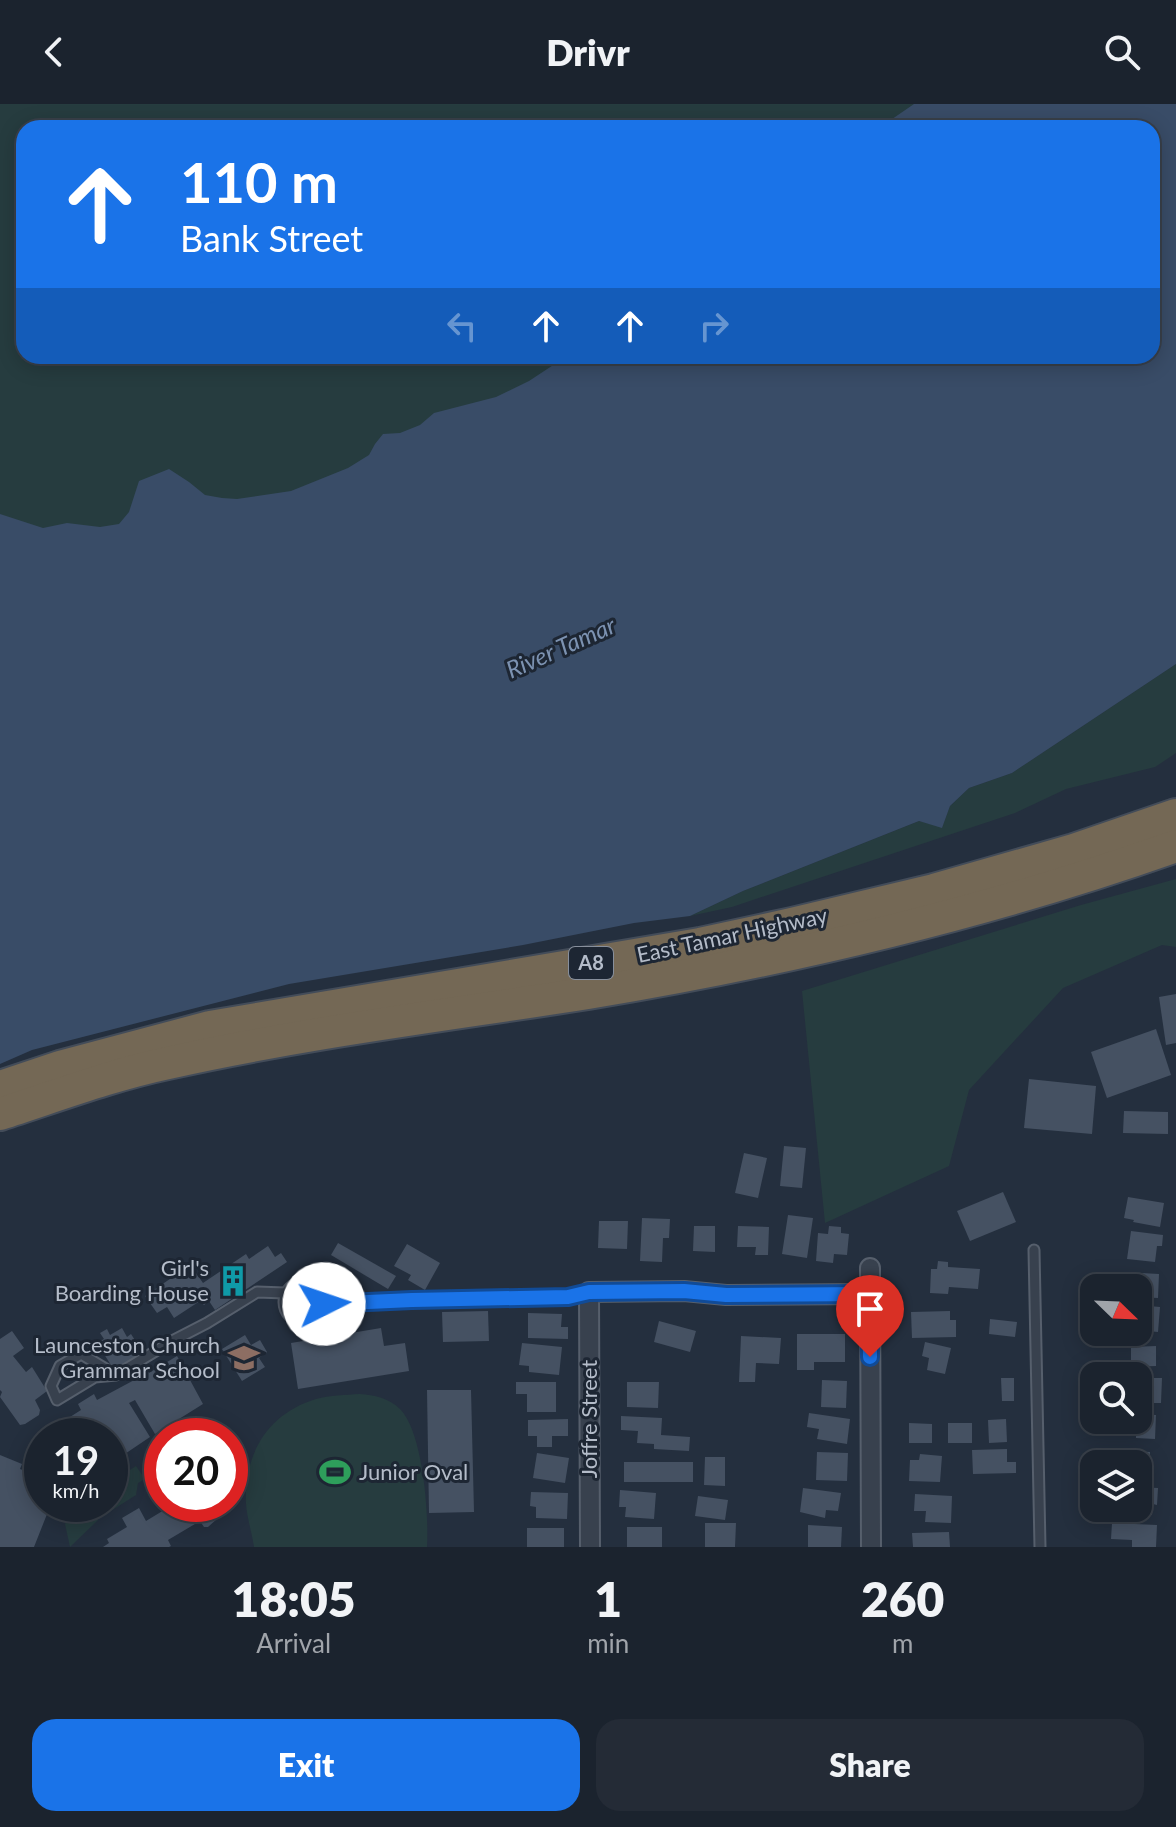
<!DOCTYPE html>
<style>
body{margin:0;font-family:Lato,sans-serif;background:#242b36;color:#f1f3f6;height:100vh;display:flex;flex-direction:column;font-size:30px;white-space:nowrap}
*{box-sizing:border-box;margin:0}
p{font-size:26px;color:#a0a4aa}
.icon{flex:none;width:44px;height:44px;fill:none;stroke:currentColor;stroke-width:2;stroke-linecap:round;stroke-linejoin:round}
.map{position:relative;height:1443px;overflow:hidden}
.panel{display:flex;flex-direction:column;background:#1b232e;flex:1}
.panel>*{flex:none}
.guide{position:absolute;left:16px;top:16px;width:1144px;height:244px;border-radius:24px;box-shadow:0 4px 20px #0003,0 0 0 2px #39404a;background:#1a73e8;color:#fff;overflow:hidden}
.needle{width:52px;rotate:113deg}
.buttons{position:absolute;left:1080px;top:1170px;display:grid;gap:16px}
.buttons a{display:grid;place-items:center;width:72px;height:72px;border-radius:16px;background:#1b232e;box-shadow:0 4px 20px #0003,0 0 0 2px #39404a;font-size:40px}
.speed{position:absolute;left:24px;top:1314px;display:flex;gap:16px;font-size:40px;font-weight:700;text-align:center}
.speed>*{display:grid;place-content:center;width:104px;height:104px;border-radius:50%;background:#1b232e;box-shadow:0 4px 20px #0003,0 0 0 2px #39404a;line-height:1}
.speed small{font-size:20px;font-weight:400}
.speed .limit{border:12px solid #d22;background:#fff;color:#111}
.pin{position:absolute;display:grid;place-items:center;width:68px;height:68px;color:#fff;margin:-82px -34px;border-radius:50% 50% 50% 0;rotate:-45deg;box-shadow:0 0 8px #0007}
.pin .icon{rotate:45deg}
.me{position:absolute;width:88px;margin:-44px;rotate:86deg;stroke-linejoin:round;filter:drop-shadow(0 0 6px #0008)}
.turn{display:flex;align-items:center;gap:28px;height:168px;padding:0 32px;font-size:36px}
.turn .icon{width:104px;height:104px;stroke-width:2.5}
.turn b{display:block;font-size:56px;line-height:68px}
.lanes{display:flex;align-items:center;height:76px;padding:0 32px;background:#0003;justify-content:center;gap:40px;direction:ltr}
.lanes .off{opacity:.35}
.eta{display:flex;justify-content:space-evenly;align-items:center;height:136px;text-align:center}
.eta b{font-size:48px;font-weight:800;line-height:56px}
.button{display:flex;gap:16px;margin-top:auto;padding:16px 32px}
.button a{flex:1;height:92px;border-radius:24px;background:#1a73e8;color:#fff;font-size:32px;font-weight:800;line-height:92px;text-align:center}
.button a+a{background:#242b36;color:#f1f3f6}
header{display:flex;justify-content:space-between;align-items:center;height:104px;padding:0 32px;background:#1b232e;font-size:36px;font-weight:800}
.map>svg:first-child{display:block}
</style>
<header><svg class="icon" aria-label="back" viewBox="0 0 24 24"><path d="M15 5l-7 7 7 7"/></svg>Drivr<svg class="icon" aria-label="search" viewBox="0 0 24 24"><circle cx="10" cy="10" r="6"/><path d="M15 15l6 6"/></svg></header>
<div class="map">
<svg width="1176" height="1443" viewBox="0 0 1176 1443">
<rect width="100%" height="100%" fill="#242f3e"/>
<!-- green -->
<g fill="#263c3f">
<polygon points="0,0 988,0 950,24 24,24 24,252 613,252 0,575"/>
<polygon points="1176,560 1176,649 1155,663 1066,685 1015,709 732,803 690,812 743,787 919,717 942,723 950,702 969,684 1012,669"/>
<polygon points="1176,775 1176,843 1162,841 1063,884 969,986 949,1062 825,1119 802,887 1081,801"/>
<path d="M360,1290c14,1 29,4 40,15 23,23 29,105 27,138h-173c-2,-14 -7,-29 -8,-43 -2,-50 21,-90 70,-105 14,-4 29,-4 44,-5z"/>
<polygon points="136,1362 145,1375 138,1379 136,1391 106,1410 100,1400 110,1400 110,1379"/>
<polygon points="79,1400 88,1400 98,1416 70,1443 65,1420"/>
</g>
<!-- water -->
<polygon fill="#394c67" points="914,0 1176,0 1176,560 1012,669 969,684 950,702 942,724 919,717 743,787 690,812 634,819 523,841 289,880 32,946 0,960 0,410 43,424 67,419 100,423 119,420 129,408 139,377 169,365 189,378 205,391 222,394 237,395 291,387 348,364 369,351 375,340 383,330 400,329 420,321 434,309 496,293 529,277 567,252 1152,252 1152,24 879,24"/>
<!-- building -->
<g fill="#455162">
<polygon points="1176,890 1176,939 1166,941 1159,893"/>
<polygon points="1156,925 1171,971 1107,994 1091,948"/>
<polygon points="1029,975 1096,982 1092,1030 1024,1024"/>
<polygon points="1124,1007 1168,1008 1168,1030 1123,1029"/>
<polygon points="784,1042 806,1044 802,1084 780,1082"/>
<polygon points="744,1049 767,1054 758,1094 735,1089"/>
<polygon points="1003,1088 1016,1118 970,1137 957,1107"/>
<polygon points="1128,1093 1164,1099 1160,1123 1133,1118 1134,1116 1124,1114"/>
<polygon points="788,1111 813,1114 807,1154 782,1150"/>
<polygon points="642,1114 670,1115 669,1134 663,1134 662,1158 640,1157"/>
<polygon points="599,1117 628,1117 627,1145 598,1144"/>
<polygon points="694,1122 715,1122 715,1148 693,1147"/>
<polygon points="738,1122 769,1123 768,1151 755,1151 756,1143 737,1143"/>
<polygon points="829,1122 841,1123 841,1129 849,1130 847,1151 834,1150 833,1159 816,1157 818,1129 828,1130"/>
<polygon points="1131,1127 1163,1131 1162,1142 1157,1142 1155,1158 1127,1155"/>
<polygon points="338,1139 396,1172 388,1185 331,1151"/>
<polygon points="407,1140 440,1159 425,1186 408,1176 411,1171 394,1162"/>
<polygon points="268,1142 275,1153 281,1149 287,1158 215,1206 209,1197 204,1201 200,1197 174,1214 167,1203 157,1209 145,1192 183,1166 189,1174 196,1169 203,1179 246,1150 249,1155"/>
<polygon points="938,1157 948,1158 948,1163 980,1165 978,1185 949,1183 948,1190 930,1189 931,1165 937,1165"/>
<polygon points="1124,1168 1159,1170 1158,1194 1138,1193 1138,1184 1123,1184"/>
<polygon points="1138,1201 1160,1203 1158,1228 1138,1226"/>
<polygon points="488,1207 489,1237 443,1238 442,1208"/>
<polygon points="950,1207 950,1216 956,1216 956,1233 912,1234 911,1208"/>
<polygon points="528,1209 562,1210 561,1223 568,1223 568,1235 528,1234"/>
<polygon points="990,1215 1017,1218 1015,1233 989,1230"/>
<polygon points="659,1217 696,1227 690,1248 654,1238"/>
<polygon points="122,1224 127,1233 131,1230 138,1241 134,1244 141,1253 116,1269 97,1239 104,1235 100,1229 107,1225 110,1231"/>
<polygon points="381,1224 384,1242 405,1239 409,1267 298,1285 291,1239"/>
<polygon points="12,1227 24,1244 13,1252 26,1268 32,1263 47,1287 35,1296 40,1306 39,1311 25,1320 20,1321 0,1293 2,1288 0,1286 0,1235"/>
<polygon points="797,1230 845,1230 845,1258 814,1258 814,1266 797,1266"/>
<polygon points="245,1231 251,1241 260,1236 267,1248 259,1254 265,1263 242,1277 222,1245"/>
<polygon points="741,1232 781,1234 779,1260 756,1259 755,1278 739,1278"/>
<polygon points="925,1238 951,1244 945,1270 927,1266 929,1254 922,1252"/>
<polygon points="522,1239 562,1243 559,1271 529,1268 529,1262 519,1261"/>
<polygon points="1156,1242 1156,1262 1131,1263 1131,1243"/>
<polygon points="177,1252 203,1300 155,1330 135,1296 129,1299 150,1333 110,1360 110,1332 67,1332 59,1320 81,1306 78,1300 94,1290 97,1296 138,1274 133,1265 144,1259 149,1269"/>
<polygon points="1001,1274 1014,1274 1014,1297 1002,1297"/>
<polygon points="1138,1274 1162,1274 1161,1299 1138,1299"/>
<polygon points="822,1276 847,1277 846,1304 821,1303"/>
<polygon points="516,1278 556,1278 556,1308 527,1308 527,1290 516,1290"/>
<polygon points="627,1278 659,1278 658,1304 627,1303"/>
<polygon points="427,1286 471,1286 474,1408 429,1409"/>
<polygon points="809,1309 850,1315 847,1340 817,1335 819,1325 807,1323"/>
<polygon points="1138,1310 1156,1311 1155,1335 1136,1334 1136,1329 1125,1329 1125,1316 1138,1316"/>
<polygon points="621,1312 662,1314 661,1331 690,1333 689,1347 654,1345 654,1340 637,1339 638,1327 621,1326"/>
<polygon points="568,1315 568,1332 552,1332 552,1343 537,1343 537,1332 528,1332 528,1316"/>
<polygon points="1006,1315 1007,1338 989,1339 988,1316"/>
<polygon points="909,1319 932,1320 932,1339 909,1339"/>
<rect x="948" y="1319" width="24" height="20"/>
<polygon points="1007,1345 1007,1358 1016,1358 1016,1369 973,1370 972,1346"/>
<polygon points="1103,1345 1150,1348 1149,1373 1138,1372 1138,1360 1103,1360"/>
<polygon points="817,1348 848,1349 847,1377 816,1376"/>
<polygon points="537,1349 569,1354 565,1379 533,1374"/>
<polygon points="920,1350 942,1352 940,1378 909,1377 910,1356 919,1356"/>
<polygon points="0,1351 22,1360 20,1365 31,1369 35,1361 42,1355 42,1400 51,1400 34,1443 0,1443"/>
<polygon points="705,1353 725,1353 725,1382 704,1381"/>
<rect x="624" y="1358" width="69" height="20"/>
<polygon points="1138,1383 1158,1384 1157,1401 1153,1400 1152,1411 1132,1411 1132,1404 1138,1404"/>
<polygon points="803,1384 841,1389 838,1407 826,1406 825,1414 800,1408"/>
<polygon points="620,1386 656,1389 654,1415 625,1413 626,1403 619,1403"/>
<polygon points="531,1388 568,1389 567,1415 536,1414 536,1403 530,1402"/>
<polygon points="915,1390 952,1392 951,1419 925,1418 926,1407 914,1407"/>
<polygon points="698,1392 728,1396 725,1416 695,1412"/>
<polygon points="174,1400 210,1400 218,1414 208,1423 204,1423 200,1417 168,1436 171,1442 169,1443 103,1443 109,1439 107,1435 127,1423 122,1414 139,1404 146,1417"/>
<polygon points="705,1419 736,1419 735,1443 705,1443"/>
<polygon points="1112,1419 1157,1421 1156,1443 1132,1443 1132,1436 1111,1435"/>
<polygon points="808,1421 842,1423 841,1443 808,1443"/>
<rect x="627" y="1423" width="35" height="20"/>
<rect x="527" y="1424" width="37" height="19"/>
<polygon points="949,1428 950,1443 913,1443 912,1429"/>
</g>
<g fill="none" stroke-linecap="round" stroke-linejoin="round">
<defs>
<g id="lane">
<polyline points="1034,1146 1040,1443"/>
<circle cx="304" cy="1198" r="20"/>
<polyline points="324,1200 436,1195 568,1193 589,1188"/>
<polyline points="116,1271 81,1250 60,1262 51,1282 57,1296 95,1273 116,1271 174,1236 207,1219 257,1188 285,1189"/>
</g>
<g id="street">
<polyline points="870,1164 871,1443"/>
<polyline points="590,1443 589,1188 684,1187 726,1191 869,1190"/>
</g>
<g id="highway">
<polyline points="0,983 60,963 210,923 700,840 792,820 934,786 1074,746 1176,711"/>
<path d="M0,1010c56,-18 111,-39 168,-51 139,-31 280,-48 420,-70 198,-33 399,-80 588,-147"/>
</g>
</defs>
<!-- lane casing -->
<use href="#lane" stroke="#565f6c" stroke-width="13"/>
<!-- street casing -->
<use href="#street" stroke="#565f6c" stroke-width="22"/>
<!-- highway casing -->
<use href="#highway" stroke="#434c59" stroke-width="36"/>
<!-- lane -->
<use href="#lane" stroke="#38414e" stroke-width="9"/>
<!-- street -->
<use href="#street" stroke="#38414e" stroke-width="18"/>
<!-- highway -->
<use href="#highway" stroke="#746855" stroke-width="32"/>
</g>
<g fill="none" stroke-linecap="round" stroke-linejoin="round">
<defs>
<polyline id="route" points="324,1200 412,1196 568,1193 589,1188 684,1187 726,1191 869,1190 870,1253"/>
</defs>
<!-- route casing -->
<use href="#route" stroke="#114b97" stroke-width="20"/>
<!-- route -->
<use href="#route" stroke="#1a73e8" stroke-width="14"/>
</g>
<!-- icons -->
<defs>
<symbol id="building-bare" viewBox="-9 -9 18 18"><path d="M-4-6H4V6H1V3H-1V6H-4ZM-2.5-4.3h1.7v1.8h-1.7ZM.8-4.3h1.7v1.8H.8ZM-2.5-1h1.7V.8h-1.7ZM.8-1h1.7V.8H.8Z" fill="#0f9aa8" stroke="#1d2633" stroke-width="2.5" paint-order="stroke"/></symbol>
<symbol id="school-bare" viewBox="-9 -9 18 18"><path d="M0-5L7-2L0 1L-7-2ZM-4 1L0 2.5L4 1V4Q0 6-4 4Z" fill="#8d6e63" stroke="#1d2633" stroke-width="2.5" paint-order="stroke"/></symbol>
<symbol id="stadium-bare" viewBox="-9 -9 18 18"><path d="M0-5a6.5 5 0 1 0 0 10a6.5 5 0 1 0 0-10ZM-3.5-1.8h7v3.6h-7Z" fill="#2e9e5b" stroke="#1d2633" stroke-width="2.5" paint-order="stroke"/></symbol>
</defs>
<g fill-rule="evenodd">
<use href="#building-bare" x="211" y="1155" width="44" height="44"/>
<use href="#school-bare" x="222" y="1232" width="44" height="44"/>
<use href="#stadium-bare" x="313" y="1346" width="44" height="44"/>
</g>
<g text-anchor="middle" stroke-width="6" stroke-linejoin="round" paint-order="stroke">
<!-- shield labels -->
<rect fill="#1d2633" stroke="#878f9c" stroke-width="2" x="569" y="843" width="44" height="32" rx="6"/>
<g font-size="20" font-weight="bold" fill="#b4bcc9">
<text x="591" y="866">A8</text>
</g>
<!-- street labels -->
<g font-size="22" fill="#b4bcc9" stroke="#1d2633">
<text transform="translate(732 831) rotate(-12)" y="8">East Tamar Highway</text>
<text transform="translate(589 1315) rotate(-90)" y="8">Joffre Street</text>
</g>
<!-- poi labels -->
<g font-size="22" fill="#b4bcc9" stroke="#1d2633" text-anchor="end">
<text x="209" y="1172">Girl's<tspan x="209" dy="25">Boarding House</tspan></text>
<text x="220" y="1249">Launceston Church<tspan x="220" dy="25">Grammar School</tspan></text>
<text x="359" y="1376" text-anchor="start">Junior Oval</text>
</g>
<!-- water labels -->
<g font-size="24" font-style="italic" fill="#7c92b1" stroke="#1d2633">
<text transform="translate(561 544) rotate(-24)" y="8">River Tamar</text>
</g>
</g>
</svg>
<div class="buttons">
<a><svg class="needle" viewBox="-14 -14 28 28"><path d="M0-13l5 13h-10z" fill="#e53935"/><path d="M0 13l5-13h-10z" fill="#a0a4aa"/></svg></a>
<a><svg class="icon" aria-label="search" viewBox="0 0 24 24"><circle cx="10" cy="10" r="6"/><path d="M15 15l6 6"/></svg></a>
<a><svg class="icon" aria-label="layers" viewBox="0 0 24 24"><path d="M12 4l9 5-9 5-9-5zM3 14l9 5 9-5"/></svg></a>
</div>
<div class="speed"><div>19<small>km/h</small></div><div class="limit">20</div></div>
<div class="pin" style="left:870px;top:1253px;background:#d93025"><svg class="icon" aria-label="arrive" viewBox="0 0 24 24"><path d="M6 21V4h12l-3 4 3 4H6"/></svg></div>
<svg class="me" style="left:324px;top:1200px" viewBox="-20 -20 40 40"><circle r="19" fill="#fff"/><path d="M0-13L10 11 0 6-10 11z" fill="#1a73e8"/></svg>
<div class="guide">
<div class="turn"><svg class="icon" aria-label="ahead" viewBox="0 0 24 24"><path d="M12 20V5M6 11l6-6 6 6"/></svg><div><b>110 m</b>Bank Street</div></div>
<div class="lanes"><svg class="icon off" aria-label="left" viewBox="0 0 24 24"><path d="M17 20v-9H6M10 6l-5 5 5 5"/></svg><svg class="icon" aria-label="ahead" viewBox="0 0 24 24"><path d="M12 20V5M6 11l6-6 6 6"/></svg><svg class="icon" aria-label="ahead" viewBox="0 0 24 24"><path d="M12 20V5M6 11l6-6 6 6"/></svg><svg class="icon off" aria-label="right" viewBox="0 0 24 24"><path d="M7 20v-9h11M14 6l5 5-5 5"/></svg></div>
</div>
</div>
<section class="panel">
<div class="eta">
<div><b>18:05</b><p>Arrival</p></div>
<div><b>1</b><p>min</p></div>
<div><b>260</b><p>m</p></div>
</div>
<div class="button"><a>Exit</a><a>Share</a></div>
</section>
